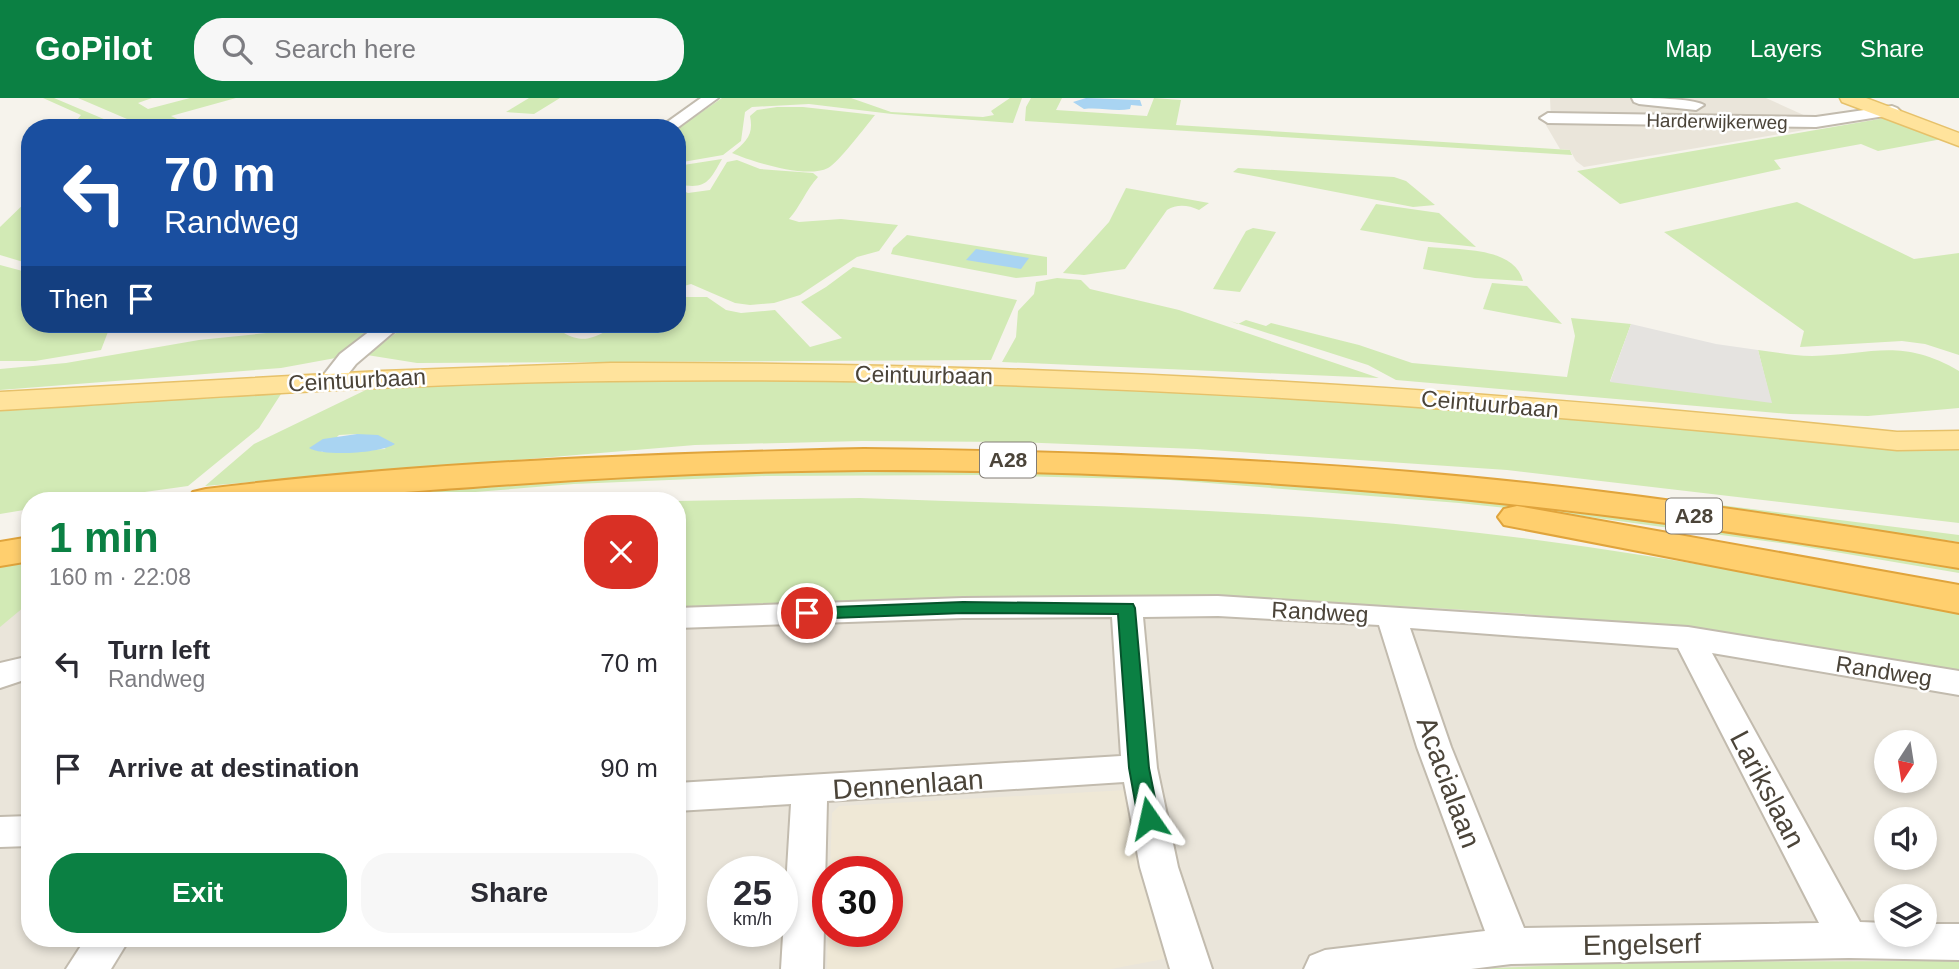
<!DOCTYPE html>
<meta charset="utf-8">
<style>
body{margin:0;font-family:Helvetica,sans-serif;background:#f7f7f7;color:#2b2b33;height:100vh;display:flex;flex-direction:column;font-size:26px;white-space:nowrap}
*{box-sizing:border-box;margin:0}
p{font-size:23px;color:#7c7c81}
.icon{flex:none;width:38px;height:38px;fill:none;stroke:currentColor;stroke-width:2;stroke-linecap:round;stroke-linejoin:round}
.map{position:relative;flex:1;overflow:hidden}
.sheet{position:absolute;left:21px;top:394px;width:665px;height:455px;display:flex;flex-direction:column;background:#fff;border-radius:28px;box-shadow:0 4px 10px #0003}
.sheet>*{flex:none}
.top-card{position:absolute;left:21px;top:21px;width:665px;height:214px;border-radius:28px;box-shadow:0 4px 10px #0003;background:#1a4fa0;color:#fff;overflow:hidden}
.needle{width:46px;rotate:192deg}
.tools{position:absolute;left:1874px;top:632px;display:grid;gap:14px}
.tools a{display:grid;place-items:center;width:63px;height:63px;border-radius:50%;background:#fff;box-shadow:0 4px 10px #0003;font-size:35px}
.speed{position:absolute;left:707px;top:758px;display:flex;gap:14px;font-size:35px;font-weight:700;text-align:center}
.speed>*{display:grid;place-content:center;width:91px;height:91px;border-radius:50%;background:#fff;box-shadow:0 4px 10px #0003;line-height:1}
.speed small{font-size:18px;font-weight:400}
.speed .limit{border:10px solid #d22;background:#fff;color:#111}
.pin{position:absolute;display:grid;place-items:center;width:60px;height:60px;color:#fff;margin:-30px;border:4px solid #fff;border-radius:50%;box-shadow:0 2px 7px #0007}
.me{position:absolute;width:77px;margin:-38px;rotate:349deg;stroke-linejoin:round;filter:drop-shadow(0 0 5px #0008)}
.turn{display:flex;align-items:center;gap:24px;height:147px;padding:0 28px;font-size:32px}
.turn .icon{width:91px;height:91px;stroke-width:2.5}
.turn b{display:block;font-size:49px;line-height:60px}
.then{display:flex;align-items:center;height:66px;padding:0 28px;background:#0003;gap:14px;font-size:26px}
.round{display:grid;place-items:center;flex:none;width:74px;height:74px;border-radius:28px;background:#f7f7f7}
.headline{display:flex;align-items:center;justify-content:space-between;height:119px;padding:0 28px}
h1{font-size:42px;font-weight:800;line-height:52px;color:#0b8043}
.action{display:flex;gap:14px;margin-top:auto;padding:14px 28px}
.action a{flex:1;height:80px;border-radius:28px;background:#0b8043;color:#fff;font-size:28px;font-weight:800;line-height:80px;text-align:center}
.action a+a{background:#f7f7f7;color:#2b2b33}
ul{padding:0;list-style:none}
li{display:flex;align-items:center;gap:21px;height:105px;padding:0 28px}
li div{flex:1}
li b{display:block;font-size:26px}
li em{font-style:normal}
header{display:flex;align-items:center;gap:42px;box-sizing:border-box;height:98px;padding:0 35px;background:#0b8043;color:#fff}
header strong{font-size:33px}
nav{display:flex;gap:38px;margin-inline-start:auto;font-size:24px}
.search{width:490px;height:63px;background:#f7f7f7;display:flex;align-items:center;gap:18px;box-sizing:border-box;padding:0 24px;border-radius:28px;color:#7c7c81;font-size:26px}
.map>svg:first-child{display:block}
</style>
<header>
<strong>GoPilot</strong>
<div class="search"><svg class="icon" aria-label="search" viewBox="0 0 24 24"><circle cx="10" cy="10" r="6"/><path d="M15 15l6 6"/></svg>Search here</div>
<nav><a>Map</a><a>Layers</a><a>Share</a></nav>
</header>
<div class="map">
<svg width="1959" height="871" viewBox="0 0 1959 871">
<rect width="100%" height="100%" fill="#f6f3ec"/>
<!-- residential -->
<g fill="#eae5da" fill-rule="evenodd">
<polygon points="1550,0 1766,0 1828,28 1584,69 1576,63 1570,52 1560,51 1543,22 1551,22"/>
<path d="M1163,469l796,86v316h-1959v-357l30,-4v330h647v-369zM1886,644h39v38h-39zM1886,721h39v39h-39zM723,774h59v59h-59zM828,774h59v59h-59zM1886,798h39v38h-39z"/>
</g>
<!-- education -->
<polygon fill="#efe8d6" points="1126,692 1169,860 1111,871 827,871 828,817 828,833 887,833 887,774 830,773 832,715 839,708"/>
<!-- green -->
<g fill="#d2eab5" fill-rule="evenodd">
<polygon points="43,0 54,0 125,30 65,30 57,26 77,22 81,17"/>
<polygon points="78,0 152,0 138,5 148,11 190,0 236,0 171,18 196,30 148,30"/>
<polygon points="529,0 560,0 534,16 506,14"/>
<polygon points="722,0 851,0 891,14 983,19 994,17 991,13 1010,0 1022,0 1013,25 892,16 809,6 752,9 745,14 741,43 723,57 677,65 677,31"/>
<polygon points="1031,0 1062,0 1056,12 1147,18 1154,0 1181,2 1176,27 1570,52 1572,57 1025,23 1026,9"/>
<path d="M777,9h26l72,8c-9,11 -37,48 -47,53 -22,11 -75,-6 -96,-15 14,-11 22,-18 18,-37l7,-6z"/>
<polygon points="1885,20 1942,41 1878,53 1861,46 1774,62 1781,71 1620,106 1577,73"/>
<path d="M722,61c-13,23 -16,31 -45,25v-18z"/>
<path d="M737,62l23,9 53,4 5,4c-12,13 -18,30 -29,42l10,3 42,-3 57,6 -19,26 -22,6 -57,38 -26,8 -24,2 -15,-2 -44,-19 -14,4v-100l11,5 22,-3 17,-28z"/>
<polygon points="1238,70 1394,79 1406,83 1435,107 1413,109 1233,74"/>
<path d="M1126,90l83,15 -10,7c-11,-5 -22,-6 -32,0l-42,59 -41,6 -21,-2 46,-51z"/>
<polygon points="30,100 30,166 0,157 0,129"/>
<polygon points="1797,104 1914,161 1959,155 1959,257 1925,246 1902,243 1800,249 1804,233 1664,134"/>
<polygon points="1376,106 1439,115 1476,149 1422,143 1360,132"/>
<polygon points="1253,130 1276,134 1240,194 1213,191 1246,133"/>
<polygon points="907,137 1047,159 1047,177 1016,180 891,156 893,150"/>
<path d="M1428,149c29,3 86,-1 95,34l-48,-3 -52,-9z"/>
<polygon points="0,167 30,175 30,226 111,226 101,252 35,263 0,263"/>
<path d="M853,169l164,33 -26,60 -574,3 -50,-8 41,-31h153l3,9c28,16 39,-6 63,-9 16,-2 34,0 50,0v-25l4,-2h26l19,13 15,3 34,-3 35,37 32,-9 -41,-36 25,-15z"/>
<polygon points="1057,180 1081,182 1090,191 1179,212 1379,280 1002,264 1016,239 1018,213 1034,196 1036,184"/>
<polygon points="1492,185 1527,188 1562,226 1483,211"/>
<path d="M1571,220l60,6 -21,57 161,21 -13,-52c17,2 36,6 54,6 59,-1 89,-19 147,15v37l-91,8 -78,-2 -394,-34 -28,-15 -138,-44 8,3 8,-4 20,6 5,-3 88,22 53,18 155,14 8,-41z"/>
<polygon points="355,226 375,226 341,259 281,270 0,292 0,271 66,265 199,242"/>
<path d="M593,282h358l540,29 373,36h95v78l-452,-53 -311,-21 -183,-7 -151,-1 -167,4 -490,41 49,-42 118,-57zM357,336l29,15 -65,3 18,-17z"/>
<polygon points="281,296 259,330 188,388 87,402 30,402 30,411 0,416 0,310"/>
<polygon points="880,366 1268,380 1678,423 1959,466 1959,475 1794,447 1582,418 1459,405 1170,382 981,377 766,378 574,386 375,402 269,402 510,381"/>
<path d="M860,400c163,6 327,9 489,22 205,16 409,53 610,92v66c-117,-21 -233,-44 -351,-56 -86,-10 -172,-14 -258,-18 -224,-10 -449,-8 -673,4v-107z"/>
<polygon points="1712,406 1959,437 1959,444 1715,411"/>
<polygon points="30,465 30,504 0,529 0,469"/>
<polygon points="1959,863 1959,871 1474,871 1631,864"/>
</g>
<!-- parking -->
<polygon fill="#e5e3e0" points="1631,226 1716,246 1758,252 1772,305 1610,284"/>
<!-- water -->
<g fill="#a9d4f2">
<path d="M1086,0l54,2 2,6 -11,-1 -1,4c-15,3 -30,-2 -46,0l-11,-7z"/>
<polygon points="976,151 1029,160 1021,171 966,162"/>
<path d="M357,336l21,1 17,9c-14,9 -71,13 -86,4l14,-9z"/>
</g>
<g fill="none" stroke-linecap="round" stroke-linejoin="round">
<defs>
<g id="minor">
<polygon points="701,0 718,0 677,30 659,30"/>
<path d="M1632,0c18,0 59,0 72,7l-8,5 -57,-6 -5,-2z"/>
<polygon points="1892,8 1897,10 1900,13 1897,16 1816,29 1548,25 1540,20 1548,15 1816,19"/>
<polygon points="379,226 403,226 356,266 338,289 322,289 318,284 340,256"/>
<path d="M1218,498l470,31 271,44v24l-247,-42 148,269 26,1v11h39v-10h34v36l-110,-2 -338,6 -40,5h-167l6,-13 15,-6 160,-19 -68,-184 -38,-122 -161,-9 -75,1 14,151 21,99 34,102h-42l-30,-102 -16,-85 -297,19 -4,168h-42l10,-165 -114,7v-28l444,-27 -9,-139 -149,1 -286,10v-20l286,-10zM1410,530l268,20 141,275 -295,5 -73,-181z"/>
<polygon points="30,558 30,580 0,590 0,565"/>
<polygon points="30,718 30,748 0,749 0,719"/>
<polygon points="86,840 130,840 111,871 66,871"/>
</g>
<g id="major">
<polygon points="1840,0 1866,0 1959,35 1959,48 1842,4"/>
<path d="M611,265c430,-1 859,24 1286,69l62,-1v18l-62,1c-427,-45 -857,-75 -1287,-69 -203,2 -407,17 -610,29v-18l382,-21z"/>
</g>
<g id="highway">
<path d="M864,351c183,2 364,8 547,23 183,15 366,43 548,72v24c-121,-20 -241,-39 -362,-54 -243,-30 -487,-44 -731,-44 -131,1 -263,7 -393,17 -95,6 -191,18 -286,13l6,-8 13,-3c218,-27 438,-35 658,-40z"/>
<polygon points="1517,408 1959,487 1959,515 1504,427 1498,419 1504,411"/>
<polygon points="30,439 30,463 0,468 0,444"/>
</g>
</defs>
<!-- minor casing -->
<use href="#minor" stroke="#c2bbae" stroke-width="4"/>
<!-- major casing -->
<use href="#major" stroke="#e6c16a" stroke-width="3"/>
<!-- highway casing -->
<use href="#highway" stroke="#e0a43c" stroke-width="4"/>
<!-- minor -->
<use href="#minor" fill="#fff" fill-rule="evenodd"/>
<!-- major -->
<use href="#major" fill="#ffe39c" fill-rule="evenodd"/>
<!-- highway -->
<use href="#highway" fill="#ffcf6e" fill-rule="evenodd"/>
</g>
<!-- route -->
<polygon fill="#0b8043" stroke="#07532c" stroke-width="2" points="963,504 1133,506 1135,510 1149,670 1159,720 1156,725 1149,728 1141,725 1138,720 1129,670 1118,516 963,515 807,521 798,515 807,510"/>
<g text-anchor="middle" stroke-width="5" stroke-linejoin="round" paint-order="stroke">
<!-- far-street labels -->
<g font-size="19" fill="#4b4439" stroke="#fff">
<text transform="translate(1717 23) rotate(1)" y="7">Harderwijkerweg</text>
</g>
<!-- shield labels -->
<g fill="#fff" stroke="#817c74" stroke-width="2">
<rect x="980" y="344.5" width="56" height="35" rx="5"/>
<rect x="1666" y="400.5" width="56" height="35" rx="5"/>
</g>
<g font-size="21" font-weight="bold" fill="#4b4439">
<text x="1008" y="369">A28</text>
<text x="1694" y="425">A28</text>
</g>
<!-- street labels -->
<g font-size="23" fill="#4b4439" stroke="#fff">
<text transform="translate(924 277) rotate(1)" y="8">Ceintuurbaan</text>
<text transform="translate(357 282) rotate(-3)" y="8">Ceintuurbaan</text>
<text transform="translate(1490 306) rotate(5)" y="8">Ceintuurbaan</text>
<text transform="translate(1320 514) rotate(3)" y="8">Randweg</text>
<text transform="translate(1884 573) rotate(9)" y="8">Randweg</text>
</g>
<!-- near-street labels -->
<g font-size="28" fill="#4b4439" stroke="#fff">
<text transform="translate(1449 684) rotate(70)" y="10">Acacialaan</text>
<text transform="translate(908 686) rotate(-4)" y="10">Dennenlaan</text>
<text transform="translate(1768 691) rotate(62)" y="10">Larikslaan</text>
<text transform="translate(1642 846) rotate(-1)" y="10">Engelserf</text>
</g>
</g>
</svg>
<div class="tools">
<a><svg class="needle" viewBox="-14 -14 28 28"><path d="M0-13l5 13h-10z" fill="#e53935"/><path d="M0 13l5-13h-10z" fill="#7c7c81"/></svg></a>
<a><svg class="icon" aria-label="sound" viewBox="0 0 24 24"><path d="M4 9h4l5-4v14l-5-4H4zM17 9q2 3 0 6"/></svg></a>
<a><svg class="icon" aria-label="layers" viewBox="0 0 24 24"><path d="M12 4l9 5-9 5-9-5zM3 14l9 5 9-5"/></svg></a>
</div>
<div class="speed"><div>25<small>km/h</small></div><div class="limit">30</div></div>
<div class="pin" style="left:807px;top:515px;background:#d93025"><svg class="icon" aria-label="arrive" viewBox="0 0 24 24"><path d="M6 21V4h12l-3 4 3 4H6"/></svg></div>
<svg class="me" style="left:1149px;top:720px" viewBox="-20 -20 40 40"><path d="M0-17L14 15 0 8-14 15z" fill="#0b8043" stroke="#fff" stroke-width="4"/></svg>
<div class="top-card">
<div class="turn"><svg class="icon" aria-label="left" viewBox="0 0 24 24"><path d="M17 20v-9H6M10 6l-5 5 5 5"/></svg><div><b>70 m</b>Randweg</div></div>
<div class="then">Then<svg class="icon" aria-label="arrive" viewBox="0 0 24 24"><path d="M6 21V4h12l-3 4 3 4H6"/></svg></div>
</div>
<section class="sheet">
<div class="headline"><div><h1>1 min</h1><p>160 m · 22:08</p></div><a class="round" style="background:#d93025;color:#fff"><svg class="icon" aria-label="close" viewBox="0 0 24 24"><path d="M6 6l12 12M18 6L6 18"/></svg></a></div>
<ul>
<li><svg class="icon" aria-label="left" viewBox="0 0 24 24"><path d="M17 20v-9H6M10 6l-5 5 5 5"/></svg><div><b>Turn left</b><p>Randweg</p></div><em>70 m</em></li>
<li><svg class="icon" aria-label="arrive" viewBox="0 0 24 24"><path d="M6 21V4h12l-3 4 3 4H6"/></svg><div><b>Arrive at destination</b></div><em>90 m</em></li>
</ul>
<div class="action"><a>Exit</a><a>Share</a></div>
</section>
</div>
